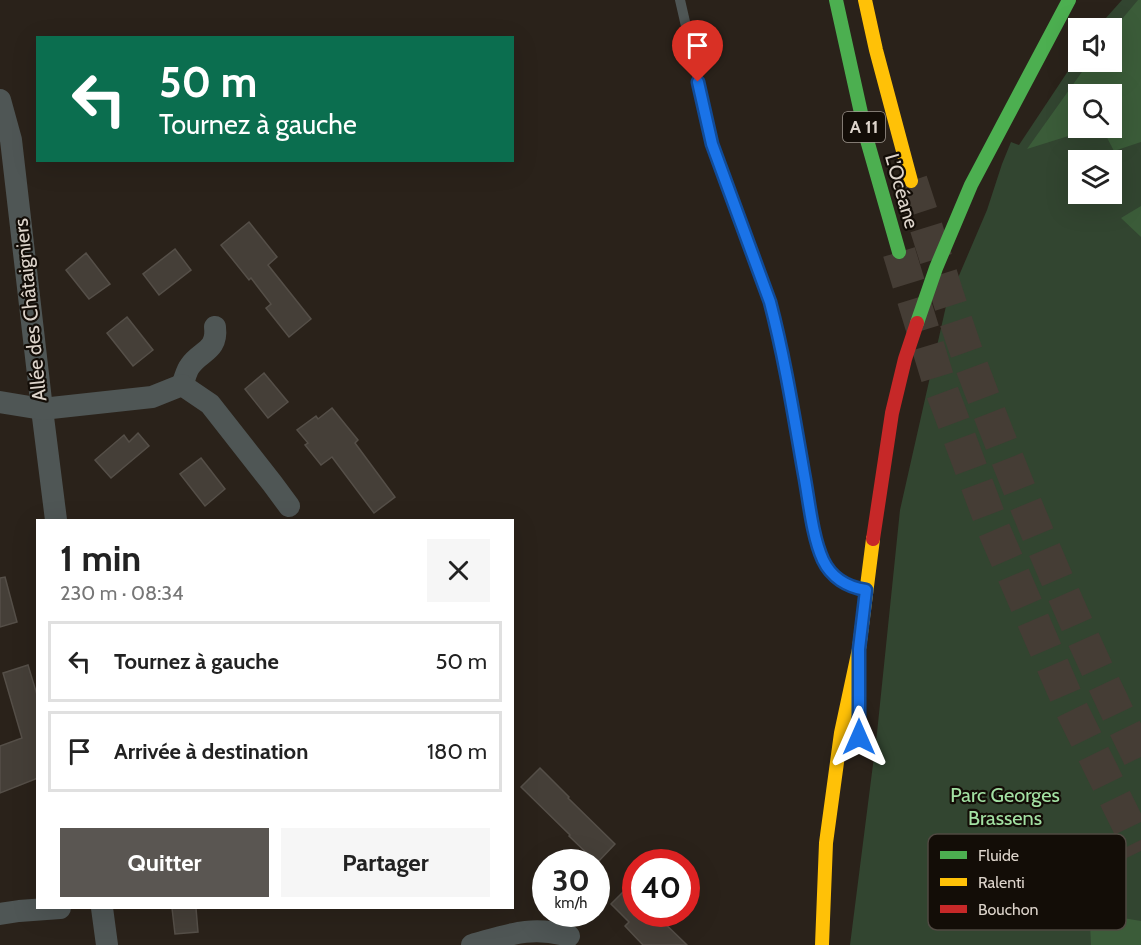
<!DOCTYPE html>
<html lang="fr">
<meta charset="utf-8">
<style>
body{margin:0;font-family:Cabin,sans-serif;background:#f6f6f6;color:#222;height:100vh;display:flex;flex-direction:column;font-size:22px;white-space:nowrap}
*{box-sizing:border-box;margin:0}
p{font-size:20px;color:#767676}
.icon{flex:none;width:33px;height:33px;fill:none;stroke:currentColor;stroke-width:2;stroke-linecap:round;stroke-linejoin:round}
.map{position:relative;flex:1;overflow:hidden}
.sheet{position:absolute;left:36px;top:519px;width:478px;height:390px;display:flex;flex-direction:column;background:#fff;border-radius:0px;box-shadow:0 6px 24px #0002}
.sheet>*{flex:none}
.hud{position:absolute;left:36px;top:36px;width:478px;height:126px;border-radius:0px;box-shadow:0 6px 24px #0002;background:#0b6e4f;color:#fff;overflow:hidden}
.buttons{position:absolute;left:1068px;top:18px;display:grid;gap:12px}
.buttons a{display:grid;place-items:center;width:54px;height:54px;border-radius:0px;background:#fff;box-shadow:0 6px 24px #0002;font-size:30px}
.speed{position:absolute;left:532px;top:849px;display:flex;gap:12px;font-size:30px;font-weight:700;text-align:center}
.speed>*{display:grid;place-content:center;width:78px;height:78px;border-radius:50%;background:#fff;box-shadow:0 6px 24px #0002;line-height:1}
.speed small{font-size:15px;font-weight:400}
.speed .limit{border:9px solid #d22;background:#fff;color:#111}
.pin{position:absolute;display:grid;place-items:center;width:51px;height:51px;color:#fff;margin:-62px -26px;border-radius:50% 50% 50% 0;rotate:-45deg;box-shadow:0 0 6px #0007}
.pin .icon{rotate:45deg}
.me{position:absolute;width:66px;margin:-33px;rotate:0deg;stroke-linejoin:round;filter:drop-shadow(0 0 4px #0008)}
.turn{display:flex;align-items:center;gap:21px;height:126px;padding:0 24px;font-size:27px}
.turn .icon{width:78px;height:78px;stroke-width:2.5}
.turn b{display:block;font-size:42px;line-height:51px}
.round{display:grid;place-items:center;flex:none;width:63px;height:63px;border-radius:0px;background:#f6f6f6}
.head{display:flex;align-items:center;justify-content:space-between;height:102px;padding:0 24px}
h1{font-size:36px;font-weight:700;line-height:45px}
.cta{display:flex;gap:12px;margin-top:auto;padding:12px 24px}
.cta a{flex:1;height:69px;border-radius:0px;background:#5a5652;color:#fff;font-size:24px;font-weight:700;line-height:69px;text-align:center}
.cta a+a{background:#f6f6f6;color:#222}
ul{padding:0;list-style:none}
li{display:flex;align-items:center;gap:18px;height:81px;margin:0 12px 9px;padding:0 12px;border:3px solid #e0e0e0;border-radius:0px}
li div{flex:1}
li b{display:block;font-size:22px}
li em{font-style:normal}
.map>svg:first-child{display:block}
</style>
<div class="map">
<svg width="1141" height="945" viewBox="0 0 1141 945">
<rect width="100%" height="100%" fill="#2a221a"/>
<!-- green -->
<path fill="#324530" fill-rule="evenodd" d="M1122,0h19v945h-291l27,-212 23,-223 46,-204 41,-96 15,-46 9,-22 8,3 59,-89v6h34v-34h-15zM1078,94h34v34h-34zM1078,160h34v34h-34z"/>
<!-- forest -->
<g fill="#3b5c39">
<polygon points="1138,0 1141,0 1141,142 1114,151 1102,128 1112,128 1112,94 1078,94 1078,128 1094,128 1027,149 1089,62 1112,62 1112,31"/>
<polygon points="1141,206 1141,237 1121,218"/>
<polygon points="1123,918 1141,921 1141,945 1091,945 1090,924 1099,919"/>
</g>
<!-- building -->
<g fill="#453f38" stroke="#554f48" stroke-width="1.5">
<polygon points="249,222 277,257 268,265 311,319 289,337 266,308 271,304 251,278 249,280 221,245"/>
<polygon points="175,249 191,270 159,295 143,274"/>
<polygon points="86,253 110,284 89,299 66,270"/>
<polygon points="127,317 153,350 133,366 107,333"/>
<polygon points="264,373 288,402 268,418 245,389"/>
<polygon points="332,408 358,440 355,443 395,497 374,513 332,457 321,465 305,445 308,443 297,430 316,416 318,419"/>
<polygon points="138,433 149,446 111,478 95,460 124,435 129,442"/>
<polygon points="201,458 225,489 205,506 180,474"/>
<polygon points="5,577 17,622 0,627 0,578"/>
<polygon points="28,665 38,698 38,778 0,793 0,746 22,738 3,673"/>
<polygon points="540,768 569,797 568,798 615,844 597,863 569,836 570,835 521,787"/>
<polygon points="628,887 636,895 636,914 655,914 687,945 643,945 625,926 629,922 611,904"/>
<polygon points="172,908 196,908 198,932 175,934"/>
</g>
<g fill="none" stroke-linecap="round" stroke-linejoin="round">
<!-- highway-tunnel -->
<g stroke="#453d35" stroke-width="33" stroke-dasharray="33 16" stroke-linecap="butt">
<path d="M911,181c21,62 39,127 62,189 50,133 105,264 168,391"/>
<polyline points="899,252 940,386 994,530 1071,708 1141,851"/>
</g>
<!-- lane -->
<path stroke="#4f5655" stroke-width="10" d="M680,0l33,144 56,158c16,58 25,118 36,177 4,24 7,61 18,81 8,16 23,27 39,30"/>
<!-- street -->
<g stroke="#4f5655" stroke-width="22">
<polyline points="0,100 11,140 42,409 56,520"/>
<path d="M182,385c3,-6 4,-14 8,-19 10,-15 28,-15 25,-39"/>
<polyline points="0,402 42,409 152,397 182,385 210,404 272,483 289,506"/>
<polyline points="102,908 107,945"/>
<polyline points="0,914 19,911 60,908"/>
<path d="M472,945c36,-10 59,-20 97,-9"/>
</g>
<!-- fast -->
<g stroke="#4caf50" stroke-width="14">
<polyline points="836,0 867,140 899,252"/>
<polyline points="917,323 936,268 971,185 1069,0"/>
</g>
<!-- slow -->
<g stroke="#ffc107" stroke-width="14">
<polyline points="865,0 876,50 911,181"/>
<polyline points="822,945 826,843 841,733 859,649 873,539"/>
</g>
<!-- jam -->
<polyline stroke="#c62828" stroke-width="14" points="873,539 892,413 905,359 917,323"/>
</g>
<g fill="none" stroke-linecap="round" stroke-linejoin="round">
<defs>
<path id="route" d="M698,82l14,62 58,158c15,57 24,115 34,172 5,26 8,62 19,86 8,17 24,27 43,30l-7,59v88"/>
</defs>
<!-- route casing -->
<use href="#route" stroke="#114b97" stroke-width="15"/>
<!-- route -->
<use href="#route" stroke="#1a73e8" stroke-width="10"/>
</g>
<g text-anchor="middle" stroke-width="4.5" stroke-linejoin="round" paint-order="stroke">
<!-- shield labels -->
<rect fill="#130d07" stroke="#a09890" stroke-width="1.5" x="843" y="112" width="42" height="30" rx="4.5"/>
<g font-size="18" font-weight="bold" fill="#ddd4cb">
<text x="864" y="133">A 11</text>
</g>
<!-- street labels -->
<g font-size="20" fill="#ddd4cb" stroke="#130d07">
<text transform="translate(902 191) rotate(74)" y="7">L’Océane</text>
<text transform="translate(30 310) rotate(-96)" y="7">Allée des Châtaigniers</text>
</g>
<!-- park labels -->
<g font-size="20" fill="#a3e1a3" stroke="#130d07">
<text x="1005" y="802">Parc Georges<tspan x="1005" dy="23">Brassens</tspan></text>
</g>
</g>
<!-- legend -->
<rect x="928" y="834" width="198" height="96" rx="9" fill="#130d07" stroke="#504942" stroke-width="1.5"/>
<rect x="940" y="851" width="27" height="8" fill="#4caf50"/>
<rect x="940" y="878" width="27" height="8" fill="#ffc107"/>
<rect x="940" y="905" width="27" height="8" fill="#c62828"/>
<g font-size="16" fill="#ddd4cb">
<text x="978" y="861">Fluide</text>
<text x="978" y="888">Ralenti</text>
<text x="978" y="915">Bouchon</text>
</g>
</svg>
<div class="buttons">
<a><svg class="icon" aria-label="sound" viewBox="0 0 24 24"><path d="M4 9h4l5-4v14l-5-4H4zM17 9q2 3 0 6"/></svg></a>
<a><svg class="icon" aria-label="search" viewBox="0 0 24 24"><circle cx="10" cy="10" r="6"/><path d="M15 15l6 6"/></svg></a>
<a><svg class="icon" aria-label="layers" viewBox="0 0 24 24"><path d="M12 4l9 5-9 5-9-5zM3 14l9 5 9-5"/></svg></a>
</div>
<div class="speed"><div>30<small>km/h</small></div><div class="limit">40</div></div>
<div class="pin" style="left:698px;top:82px;background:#d93025"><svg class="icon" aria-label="arrive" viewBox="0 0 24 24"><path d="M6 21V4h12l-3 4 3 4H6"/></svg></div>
<svg class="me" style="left:859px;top:737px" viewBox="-20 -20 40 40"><path d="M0-17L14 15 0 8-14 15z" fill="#1a73e8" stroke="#fff" stroke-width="4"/></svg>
<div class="hud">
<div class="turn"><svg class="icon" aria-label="left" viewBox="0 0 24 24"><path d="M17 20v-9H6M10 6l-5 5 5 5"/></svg><div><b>50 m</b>Tournez à gauche</div></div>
</div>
<section class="sheet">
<div class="head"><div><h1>1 min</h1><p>230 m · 08:34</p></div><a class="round"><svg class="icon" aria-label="close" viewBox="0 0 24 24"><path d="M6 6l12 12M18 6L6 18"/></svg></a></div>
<ul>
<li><svg class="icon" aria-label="left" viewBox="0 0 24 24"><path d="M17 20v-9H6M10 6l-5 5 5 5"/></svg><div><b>Tournez à gauche</b></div><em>50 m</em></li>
<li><svg class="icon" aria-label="arrive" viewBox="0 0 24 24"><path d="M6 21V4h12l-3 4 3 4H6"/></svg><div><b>Arrivée à destination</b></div><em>180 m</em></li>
</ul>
<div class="cta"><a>Quitter</a><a>Partager</a></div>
</section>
</div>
